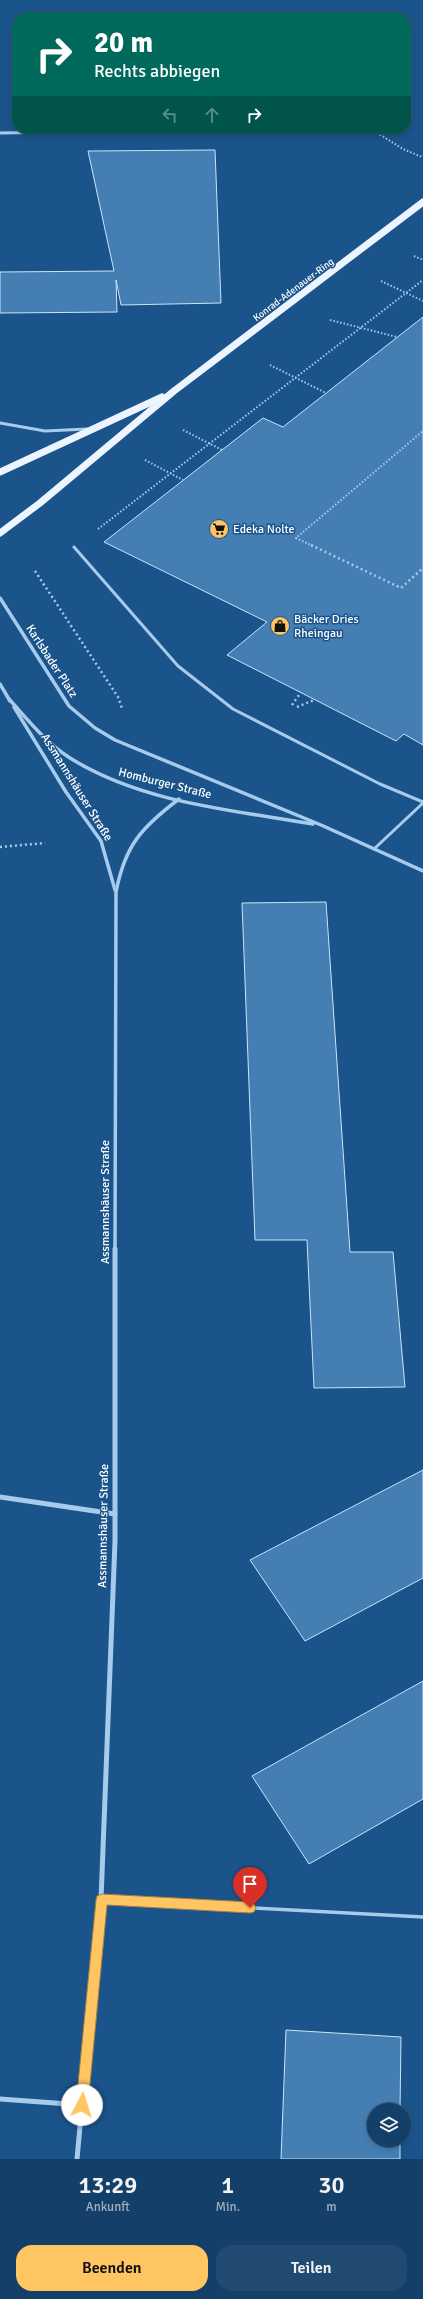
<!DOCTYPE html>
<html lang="de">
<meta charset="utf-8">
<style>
body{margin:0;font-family:Signika,sans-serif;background:#214a71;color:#f1f3f6;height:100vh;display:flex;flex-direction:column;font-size:15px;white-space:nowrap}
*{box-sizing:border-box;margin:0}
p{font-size:13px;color:#9dafc0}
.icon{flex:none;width:22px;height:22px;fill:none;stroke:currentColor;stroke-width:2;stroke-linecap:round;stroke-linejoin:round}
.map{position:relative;height:2159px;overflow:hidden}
.drawer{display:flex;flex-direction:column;background:#143f68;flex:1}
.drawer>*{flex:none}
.top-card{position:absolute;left:12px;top:12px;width:399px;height:122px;border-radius:16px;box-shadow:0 2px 6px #0003,0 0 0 1px #33587c;background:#00695c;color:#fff;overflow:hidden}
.buttons{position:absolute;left:367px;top:2103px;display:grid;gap:8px}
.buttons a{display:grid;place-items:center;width:44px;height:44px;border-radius:50%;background:#143f68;box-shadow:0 2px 6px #0003,0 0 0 1px #33587c;font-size:20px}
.pin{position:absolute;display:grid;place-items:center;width:34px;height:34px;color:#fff;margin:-41px -17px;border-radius:50% 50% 50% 0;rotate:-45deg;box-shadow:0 0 4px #0007}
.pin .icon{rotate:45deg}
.me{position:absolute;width:44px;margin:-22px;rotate:5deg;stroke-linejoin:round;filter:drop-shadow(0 0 3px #0008)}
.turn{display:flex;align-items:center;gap:14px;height:84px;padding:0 16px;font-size:18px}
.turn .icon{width:52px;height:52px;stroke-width:2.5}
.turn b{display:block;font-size:28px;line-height:34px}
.lanes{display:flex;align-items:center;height:38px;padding:0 16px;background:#0003;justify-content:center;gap:20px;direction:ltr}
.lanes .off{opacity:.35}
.eta{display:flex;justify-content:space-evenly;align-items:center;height:68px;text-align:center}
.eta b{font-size:24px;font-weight:600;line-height:28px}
.primary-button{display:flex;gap:8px;margin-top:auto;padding:8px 16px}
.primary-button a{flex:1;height:46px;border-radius:16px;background:#fec562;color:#111;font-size:16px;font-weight:600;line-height:46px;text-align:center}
.primary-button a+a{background:#214a71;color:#f1f3f6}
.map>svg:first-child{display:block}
</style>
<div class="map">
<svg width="423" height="2159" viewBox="0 0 423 2159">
<rect width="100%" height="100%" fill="#1b548b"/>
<!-- building -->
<g fill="#447eb3" stroke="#cbe4f9">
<polygon points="215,150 221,303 121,305 116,280 117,312 0,313 0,272 114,271 88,151"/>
<polygon points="423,317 423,745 404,734 396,741 227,655 267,622 104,542 263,418 283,427"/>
<polygon points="326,902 350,1252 393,1252 405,1387 314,1388 307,1240 255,1240 242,903"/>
<polygon points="423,1470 423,1578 305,1641 250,1560"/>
<polygon points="423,1681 423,1799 309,1864 252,1776"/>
<polygon points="286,2030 401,2037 400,2110 374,2110 374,2140 400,2140 400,2159 281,2159"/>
</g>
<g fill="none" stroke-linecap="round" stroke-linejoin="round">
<!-- path-far1 -->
<g stroke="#a6cbed" stroke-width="2" stroke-dasharray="1.5 2" stroke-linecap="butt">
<polyline points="371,129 403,149 422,157"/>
<polyline points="414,256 423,260"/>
<polyline points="381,281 423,301"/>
<polyline points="330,320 397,337"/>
<polyline points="270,365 326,393"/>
<polyline points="183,430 222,450"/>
<polyline points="145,460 183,480"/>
<polyline points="98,529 423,280"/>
<polyline points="313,546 296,538 423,431"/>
</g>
<!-- path -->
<g stroke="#a6cbed" stroke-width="2.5" stroke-dasharray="2 3" stroke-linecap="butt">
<polyline points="311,545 401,588 423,568"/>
<polyline points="35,571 118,697 122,708"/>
<polyline points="292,705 301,692"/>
<polyline points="297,707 314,700"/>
<polyline points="0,847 45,843"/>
</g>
<!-- service-far1 -->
<g stroke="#a6cbed" stroke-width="3">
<polyline points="74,547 178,666 233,709 380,784 423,802"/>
<polyline points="374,849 423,803"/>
</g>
<!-- service -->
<polyline stroke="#a6cbed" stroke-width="3.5" points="101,1900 423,1917"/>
<!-- minor-far2 -->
<g stroke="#a6cbed" stroke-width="3">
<polyline points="0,133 276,129"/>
<polyline points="0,423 45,431 87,429"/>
</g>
<!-- minor-far1 -->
<g stroke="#a6cbed" stroke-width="3.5">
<polyline points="0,598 69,706 95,728 115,740 321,825 423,871"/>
<polyline points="0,684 10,701"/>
<path d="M9,699c19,21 37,44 61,59 72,45 162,52 243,66"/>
<polyline points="14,707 66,792 101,841 115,890"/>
<path d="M115,1250l1,-358c9,-47 26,-65 63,-93"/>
</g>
<!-- minor -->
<g stroke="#a6cbed" stroke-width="5">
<polyline points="0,1497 115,1514"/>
<polyline points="0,2099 82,2105"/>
<polyline points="77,2159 101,1900 115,1541 115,1249"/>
</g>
<!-- primary -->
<g stroke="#ecf5ff" stroke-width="7">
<polyline points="0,472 162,397"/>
<polyline points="0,533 40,503 174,391 423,202"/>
</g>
</g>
<!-- route -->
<polygon fill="#fec562" stroke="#a58040" points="102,1894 250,1902 254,1904 256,1908 254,1912 250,1913 107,1905 88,2105 86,2109 82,2111 78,2109 76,2105 96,1900 97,1896"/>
<!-- icons -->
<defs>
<symbol id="supermarket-disc" viewBox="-11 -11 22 22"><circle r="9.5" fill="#fec562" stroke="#1b548b"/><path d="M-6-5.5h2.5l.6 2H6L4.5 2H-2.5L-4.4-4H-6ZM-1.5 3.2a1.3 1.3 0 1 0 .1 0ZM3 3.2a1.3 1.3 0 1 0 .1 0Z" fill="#111"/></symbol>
<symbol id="shop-disc" viewBox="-11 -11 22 22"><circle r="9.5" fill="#fec562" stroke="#1b548b"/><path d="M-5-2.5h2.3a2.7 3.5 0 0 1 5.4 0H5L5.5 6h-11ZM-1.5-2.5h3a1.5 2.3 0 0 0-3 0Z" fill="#111"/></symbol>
</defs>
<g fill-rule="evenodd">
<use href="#supermarket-disc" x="208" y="518" width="22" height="22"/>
<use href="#shop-disc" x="269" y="615" width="22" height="22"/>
</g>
<g text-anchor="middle" stroke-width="3" stroke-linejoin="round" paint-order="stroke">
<!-- far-street labels -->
<g font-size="10" fill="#fff" stroke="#1b548b">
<text transform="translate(293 289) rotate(-37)" y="4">Konrad-Adenauer-Ring</text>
</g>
<!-- poi labels -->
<g font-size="12" fill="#fff" stroke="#1b548b" text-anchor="start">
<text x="233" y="533">Edeka Nolte</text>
<text x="294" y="623">Bäcker Dries<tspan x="294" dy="14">Rheingau</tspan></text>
</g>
<!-- street labels -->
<g font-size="12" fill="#fff" stroke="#1b548b">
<text transform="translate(52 661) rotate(57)" y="4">Karlsbader Platz</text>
<text transform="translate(165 783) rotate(14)" y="4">Homburger Straße</text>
<text transform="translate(77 787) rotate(58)" y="4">Assmannshäuser Straße</text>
<text transform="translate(105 1202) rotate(-90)" y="4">Assmannshäuser Straße</text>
<text transform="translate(103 1526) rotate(-89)" y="4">Assmannshäuser Straße</text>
</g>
</g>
</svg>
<div class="buttons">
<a><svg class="icon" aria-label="layers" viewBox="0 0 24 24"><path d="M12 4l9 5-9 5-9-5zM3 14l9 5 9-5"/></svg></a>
</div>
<div class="pin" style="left:250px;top:1908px;background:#d93025"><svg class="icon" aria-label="arrive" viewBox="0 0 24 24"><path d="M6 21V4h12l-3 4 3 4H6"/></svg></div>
<svg class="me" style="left:82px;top:2105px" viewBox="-20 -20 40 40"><circle r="19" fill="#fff"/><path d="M0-13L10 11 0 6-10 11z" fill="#fec562"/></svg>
<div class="top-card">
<div class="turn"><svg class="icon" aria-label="right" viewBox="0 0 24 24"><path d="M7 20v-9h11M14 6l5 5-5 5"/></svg><div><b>20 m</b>Rechts abbiegen</div></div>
<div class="lanes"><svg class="icon off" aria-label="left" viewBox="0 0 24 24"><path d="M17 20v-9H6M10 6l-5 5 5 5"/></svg><svg class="icon off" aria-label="ahead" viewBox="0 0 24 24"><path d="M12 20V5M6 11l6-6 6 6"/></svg><svg class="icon" aria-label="right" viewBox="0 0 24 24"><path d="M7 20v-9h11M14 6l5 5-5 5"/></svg></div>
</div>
</div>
<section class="drawer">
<div class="eta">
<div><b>13:29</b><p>Ankunft</p></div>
<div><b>1</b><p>Min.</p></div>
<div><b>30</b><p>m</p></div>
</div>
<div class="primary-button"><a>Beenden</a><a>Teilen</a></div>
</section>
